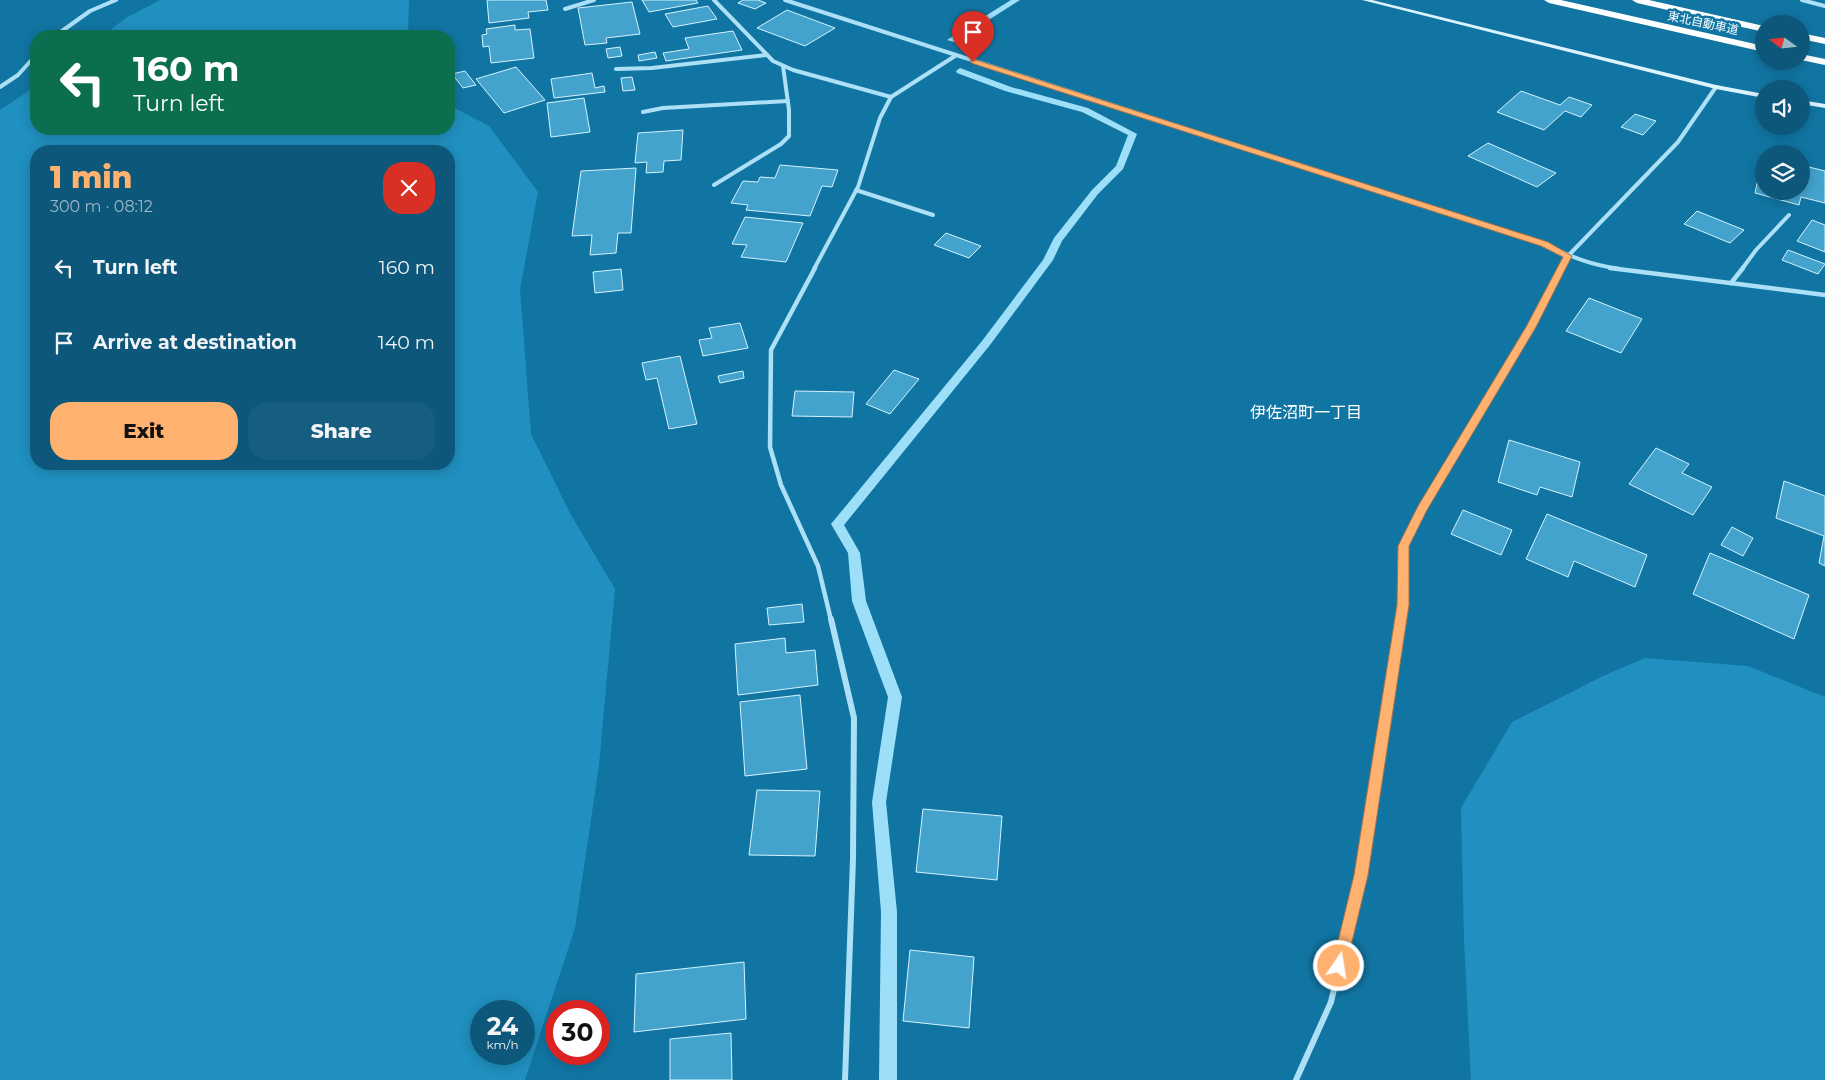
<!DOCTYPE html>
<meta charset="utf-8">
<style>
body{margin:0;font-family:Montserrat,"Noto Sans JP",sans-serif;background:#165e7f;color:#f1f3f6;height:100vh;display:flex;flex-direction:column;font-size:19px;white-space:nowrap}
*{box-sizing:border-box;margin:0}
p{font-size:16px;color:#9ab8c7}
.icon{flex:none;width:28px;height:28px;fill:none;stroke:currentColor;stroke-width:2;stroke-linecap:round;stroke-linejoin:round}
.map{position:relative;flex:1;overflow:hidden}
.details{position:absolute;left:30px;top:145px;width:425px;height:325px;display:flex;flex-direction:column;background:#0d587a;border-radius:20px;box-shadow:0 2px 12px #0003}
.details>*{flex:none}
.banner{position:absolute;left:30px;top:30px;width:425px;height:105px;border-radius:20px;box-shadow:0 2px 12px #0003;background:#0b6e4f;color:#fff;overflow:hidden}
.needle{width:32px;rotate:285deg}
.controls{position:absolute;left:1755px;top:15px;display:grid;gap:10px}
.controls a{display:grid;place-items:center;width:55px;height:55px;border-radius:50%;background:#0d587a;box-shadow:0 2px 12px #0003;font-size:25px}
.speed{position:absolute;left:470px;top:1000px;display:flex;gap:10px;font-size:25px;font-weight:700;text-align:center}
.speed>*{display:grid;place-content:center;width:65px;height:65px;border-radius:50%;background:#0d587a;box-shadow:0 2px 12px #0003;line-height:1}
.speed small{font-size:12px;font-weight:400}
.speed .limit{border:8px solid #d22;background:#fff;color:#111}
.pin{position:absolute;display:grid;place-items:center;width:42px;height:42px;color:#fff;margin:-51px -21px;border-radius:50% 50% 50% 0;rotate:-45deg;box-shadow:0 0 5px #0007}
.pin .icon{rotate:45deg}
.me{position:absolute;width:55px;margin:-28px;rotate:13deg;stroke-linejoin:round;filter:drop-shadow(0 0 4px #0008)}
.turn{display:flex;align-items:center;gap:18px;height:105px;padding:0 20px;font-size:22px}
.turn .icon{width:65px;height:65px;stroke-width:2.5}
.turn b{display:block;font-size:35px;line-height:42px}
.round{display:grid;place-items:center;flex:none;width:52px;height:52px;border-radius:20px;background:#165e7f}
.overview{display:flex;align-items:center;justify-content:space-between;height:85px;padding:0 20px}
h1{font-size:30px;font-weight:800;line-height:38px;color:#ffb16f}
.button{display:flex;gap:10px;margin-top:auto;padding:10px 20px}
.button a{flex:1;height:58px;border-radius:20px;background:#ffb16f;color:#111;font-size:20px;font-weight:800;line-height:58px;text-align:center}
.button a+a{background:#165e7f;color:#f1f3f6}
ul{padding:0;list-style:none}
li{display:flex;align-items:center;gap:15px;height:75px;padding:0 20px}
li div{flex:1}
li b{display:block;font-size:19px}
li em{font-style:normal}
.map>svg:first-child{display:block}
</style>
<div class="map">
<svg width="1825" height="1080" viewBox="0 0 1825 1080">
<rect width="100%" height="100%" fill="#1175a3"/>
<!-- green -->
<g fill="#2090c0" fill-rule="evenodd">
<polygon points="160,0 409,0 408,36 102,36 126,18"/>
<path d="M36,86v43h413v-24l40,21 49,66 -18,97 11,145 40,81 44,74 -16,176 -24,163 -50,152h-525v-970zM36,151h413v313h-413zM481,1011h43v43h-43z"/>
<polygon points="1645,658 1748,666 1825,697 1825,1080 1471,1080 1464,939 1461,808 1512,722 1603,676"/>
</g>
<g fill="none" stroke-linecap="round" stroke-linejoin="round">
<!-- stream -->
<g fill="#9ddff9" fill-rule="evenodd">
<polygon points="1011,0 1020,0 954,42 947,40"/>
<polygon points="960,68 1011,87 1088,108 1137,134 1123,169 1098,194 1062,241 1053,260 990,345 844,525 860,553 866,601 902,697 886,802 897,912 897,1080 879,1080 881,912 872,802 888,697 852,601 848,553 831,524 982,341 1043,260 1054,238 1092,190 1116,166 1128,135 1082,112 1005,91 957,73 956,71"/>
</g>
</g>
<!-- building -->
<g fill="#43a3cc" stroke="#d4f2fe">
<polygon points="487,0 546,0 548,10 528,12 529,18 489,23"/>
<polygon points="642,0 696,0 698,3 649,12"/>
<polygon points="743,0 758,0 766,3 755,9 738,3"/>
<polygon points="632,2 640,34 606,38 607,43 585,45 578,8"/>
<polygon points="708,6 717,19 673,27 665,14"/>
<polygon points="787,10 835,28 805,46 757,28"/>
<polygon points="515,25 515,30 530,29 534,58 491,63 489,46 483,47 482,35 487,34 486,29"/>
<polygon points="733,31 742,50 666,61 663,53 689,49 685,38"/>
<polygon points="620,47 622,56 608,58 606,49"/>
<polygon points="655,52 657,58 639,61 638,55"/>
<polygon points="516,67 545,100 504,113 476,79"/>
<polygon points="465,71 476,85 463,88 452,74"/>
<polygon points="592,73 595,88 604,86 605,92 554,98 551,79"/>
<polygon points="632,77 635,90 623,91 621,78"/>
<polygon points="1521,91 1560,105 1569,97 1592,105 1581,117 1565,111 1544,130 1497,112"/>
<polygon points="584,98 590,132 551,137 547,103"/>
<polygon points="1635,114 1656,121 1643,135 1621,127"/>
<polygon points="683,130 681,160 664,161 663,172 646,173 647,162 635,163 638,133"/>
<polygon points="1488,143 1556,173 1537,187 1468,156"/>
<polygon points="1763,156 1764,191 1801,191 1801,165 1825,171 1825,203 1801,197 1799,205 1755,193"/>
<polygon points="780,165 838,170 832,187 822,186 810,216 746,210 748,205 731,203 743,181 758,182 760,177 775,178"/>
<polygon points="636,168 631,233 618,233 616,253 590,255 592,235 572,236 581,171"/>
<polygon points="1697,211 1744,230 1730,243 1684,224"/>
<polygon points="745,217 803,223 786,262 741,257 747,245 732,244"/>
<polygon points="1812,220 1825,225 1825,252 1797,241"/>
<polygon points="946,233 981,246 969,258 934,245"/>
<polygon points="1788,250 1825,264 1818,274 1782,260"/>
<polygon points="621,269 623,290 595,293 593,272"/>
<polygon points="1589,298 1642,319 1621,353 1566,331"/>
<polygon points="740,323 748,348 703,356 699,340 712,338 709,328"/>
<polygon points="680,356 697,424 669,429 657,378 646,380 642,363"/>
<polygon points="894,370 919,379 890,414 866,404"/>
<polygon points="743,371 744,378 720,383 718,376"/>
<polygon points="795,391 854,392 852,417 792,416"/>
<polygon points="1509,440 1580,462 1572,497 1540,487 1537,495 1498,482"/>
<polygon points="1656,448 1689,464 1682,473 1712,487 1693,515 1629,484"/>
<polygon points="1784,481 1825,496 1825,566 1819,563 1824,536 1776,518"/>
<polygon points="1463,510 1512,530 1501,555 1451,534"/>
<polygon points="1547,514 1647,555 1635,587 1574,561 1568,577 1526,559"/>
<polygon points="1732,527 1753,538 1743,556 1721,545"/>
<polygon points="1710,553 1809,595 1794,639 1693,594"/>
<polygon points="802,604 804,622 769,625 767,608"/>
<polygon points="785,638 786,653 815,650 818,685 738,695 735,644"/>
<polygon points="800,695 807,769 745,776 740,702"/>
<polygon points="757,790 820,791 815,856 749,855"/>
<polygon points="923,809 1002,816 997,880 916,872"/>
<polygon points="910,950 974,957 969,1028 903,1021"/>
<polygon points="744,962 746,1019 634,1032 636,974"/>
<polygon points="731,1033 732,1080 670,1080 670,1039"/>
</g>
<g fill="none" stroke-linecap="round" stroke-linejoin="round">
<!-- street-far2 -->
<g stroke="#abe0f6" stroke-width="4">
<polyline points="714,0 773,61 793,70 891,97"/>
<path d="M785,0l760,244c26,13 46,21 75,25"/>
<polyline points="1802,0 1825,6"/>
<polyline points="565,9 594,0"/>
<polyline points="55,36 90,11 116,0"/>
<polyline points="616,69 652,68 767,55"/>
<polyline points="0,87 18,75 36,55"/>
<polyline points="643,112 663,108 788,101"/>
<polyline points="714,185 781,144 789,136 789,110 783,66"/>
<polyline points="856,190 933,215"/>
<polyline points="814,269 858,187 880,118 891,97 955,56"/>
<polyline points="1561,269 1568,256 1678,142 1716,87"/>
<polyline points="1742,269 1756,250 1789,215"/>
</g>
<!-- street-far1 -->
<g stroke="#abe0f6" stroke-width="4.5">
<polyline points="815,268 771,350 770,447 781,485 818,566 831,620"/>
<polyline points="1610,268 1825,295"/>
<polyline points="1731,283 1743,268"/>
<polyline points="1401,620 1403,605 1404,546 1422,509 1531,327 1562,268"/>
</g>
<!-- street -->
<g stroke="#abe0f6" stroke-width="6">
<polyline points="831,619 854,718 853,859 845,1080"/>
<polyline points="1296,1080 1331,1002 1361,875 1401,619"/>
</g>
<!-- secondary -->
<g fill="#dcf3fe" fill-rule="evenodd">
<polygon points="1362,0 1372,0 1716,85 1764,94 1764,98 1716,89"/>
<polygon points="1801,100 1825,104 1825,108 1801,104"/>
</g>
<!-- highway -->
<g fill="#fff" fill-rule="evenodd">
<polygon points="1544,0 1561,0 1764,46 1764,52 1549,3"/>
<polygon points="1632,0 1649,0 1764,26 1764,32 1637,3"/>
<polygon points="1801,33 1825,38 1825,44 1801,39"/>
<polygon points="1801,54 1825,59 1825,65 1801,60"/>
</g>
</g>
<!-- route -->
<polygon fill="#ffb16f" stroke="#a67348" points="971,60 976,60 1548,242 1572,256 1536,327 1427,510 1409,546 1409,605 1368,875 1345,971 1339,973 1334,971 1332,966 1354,875 1397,605 1398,546 1418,506 1526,327 1563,257 1541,246 971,63"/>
<g text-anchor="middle" stroke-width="5" stroke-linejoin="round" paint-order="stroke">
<!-- far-street labels -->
<g font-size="12" fill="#fff" stroke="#1175a3">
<text transform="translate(1703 23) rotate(12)" y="4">東北自動車道</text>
</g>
<!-- neighbourhood labels -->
<g font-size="16" fill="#fff" stroke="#1175a3">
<text x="1306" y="418">伊佐沼町一丁目</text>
</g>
</g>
</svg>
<div class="controls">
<a><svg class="needle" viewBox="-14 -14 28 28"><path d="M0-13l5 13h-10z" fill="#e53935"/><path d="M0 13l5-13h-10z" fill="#9ab8c7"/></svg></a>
<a><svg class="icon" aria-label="sound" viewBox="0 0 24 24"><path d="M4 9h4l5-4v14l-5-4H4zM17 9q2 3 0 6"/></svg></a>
<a><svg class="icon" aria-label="layers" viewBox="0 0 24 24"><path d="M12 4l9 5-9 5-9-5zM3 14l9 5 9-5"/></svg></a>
</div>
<div class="speed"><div>24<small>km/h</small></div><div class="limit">30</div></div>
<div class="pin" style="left:973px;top:62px;background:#d93025"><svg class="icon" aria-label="arrive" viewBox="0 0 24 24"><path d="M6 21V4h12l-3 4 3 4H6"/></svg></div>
<svg class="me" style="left:1339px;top:966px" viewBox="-20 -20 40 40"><circle r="17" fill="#ffb16f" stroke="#fff" stroke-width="3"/><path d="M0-11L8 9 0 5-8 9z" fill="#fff"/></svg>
<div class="banner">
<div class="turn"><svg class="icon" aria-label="left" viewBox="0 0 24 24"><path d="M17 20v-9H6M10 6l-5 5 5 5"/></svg><div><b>160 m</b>Turn left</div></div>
</div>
<section class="details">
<div class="overview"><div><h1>1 min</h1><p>300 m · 08:12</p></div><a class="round" style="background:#d93025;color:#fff"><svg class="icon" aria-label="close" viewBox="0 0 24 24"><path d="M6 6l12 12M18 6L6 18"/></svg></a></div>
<ul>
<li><svg class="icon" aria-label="left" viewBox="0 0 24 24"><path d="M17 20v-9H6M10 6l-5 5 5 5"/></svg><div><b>Turn left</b></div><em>160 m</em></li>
<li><svg class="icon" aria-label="arrive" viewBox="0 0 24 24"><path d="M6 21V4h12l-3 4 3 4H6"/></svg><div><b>Arrive at destination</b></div><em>140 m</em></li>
</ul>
<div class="button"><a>Exit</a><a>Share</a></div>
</section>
</div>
